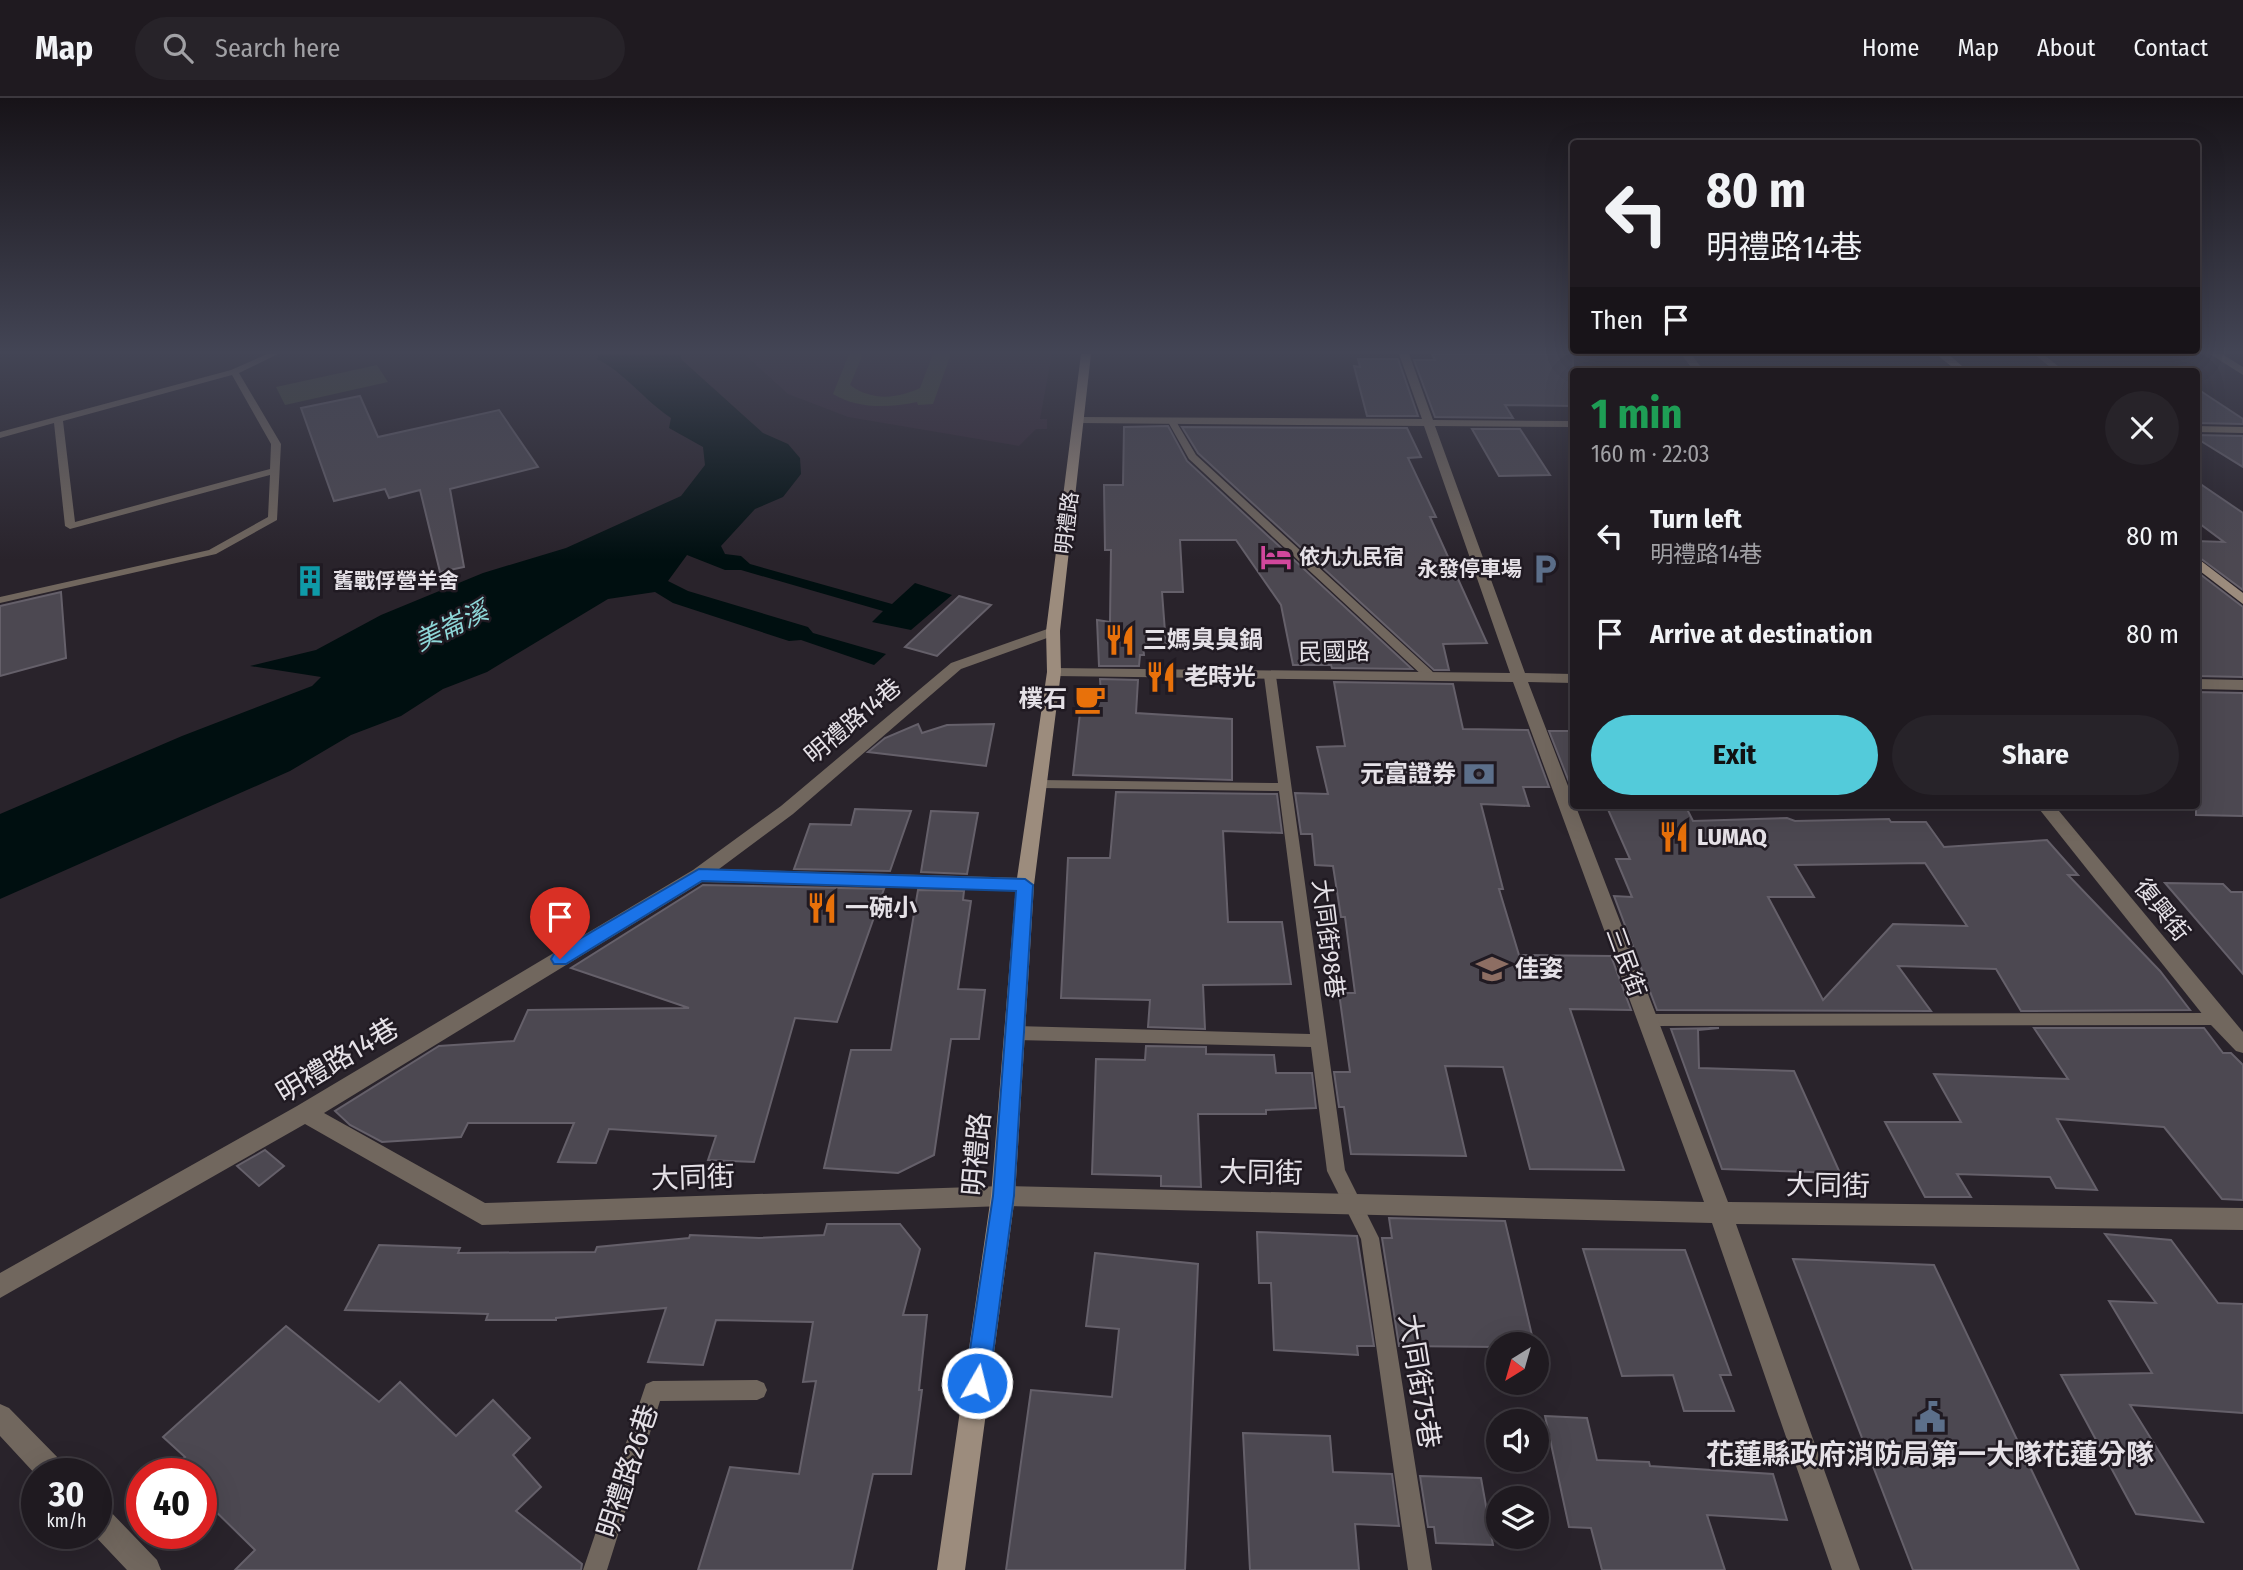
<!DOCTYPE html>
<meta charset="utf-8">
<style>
body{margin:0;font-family:"Fira Sans Condensed","Noto Sans TC",sans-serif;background:#272329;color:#f1f3f6;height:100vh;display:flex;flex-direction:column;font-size:26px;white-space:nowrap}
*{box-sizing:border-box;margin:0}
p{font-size:23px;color:#a1a1a5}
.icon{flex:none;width:38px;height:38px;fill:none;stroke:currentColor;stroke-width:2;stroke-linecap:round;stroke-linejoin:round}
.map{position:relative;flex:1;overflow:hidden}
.drawer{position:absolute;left:1570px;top:270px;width:630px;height:441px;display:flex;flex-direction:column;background:#1f1a20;border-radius:7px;box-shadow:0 7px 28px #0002,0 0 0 2px #3c383e}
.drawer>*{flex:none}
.top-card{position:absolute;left:1570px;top:42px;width:630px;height:214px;border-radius:7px;box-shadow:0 7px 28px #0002,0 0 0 2px #3c383e;background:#1f1a20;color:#f1f3f6;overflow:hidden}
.needle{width:46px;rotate:217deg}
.controls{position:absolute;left:1486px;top:1234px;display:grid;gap:14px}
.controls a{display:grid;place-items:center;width:63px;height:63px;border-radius:50%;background:#1f1a20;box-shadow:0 7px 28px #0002,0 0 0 2px #3c383e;font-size:35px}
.speed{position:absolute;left:21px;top:1360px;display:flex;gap:14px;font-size:35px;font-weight:700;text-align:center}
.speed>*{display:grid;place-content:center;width:91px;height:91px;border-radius:50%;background:#1f1a20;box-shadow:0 7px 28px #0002,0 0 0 2px #3c383e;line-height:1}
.speed small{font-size:18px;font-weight:400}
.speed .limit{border:10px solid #d22;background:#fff;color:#111}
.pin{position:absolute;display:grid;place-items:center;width:60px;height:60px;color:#fff;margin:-72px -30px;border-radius:50% 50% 50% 0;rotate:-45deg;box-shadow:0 0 7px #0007}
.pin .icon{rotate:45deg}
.me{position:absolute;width:77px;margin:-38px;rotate:8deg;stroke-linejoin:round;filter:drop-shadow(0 0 5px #0008)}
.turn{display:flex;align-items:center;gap:24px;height:147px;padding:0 21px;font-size:32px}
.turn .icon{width:91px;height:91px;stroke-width:2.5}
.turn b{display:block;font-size:49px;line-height:60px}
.then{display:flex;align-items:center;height:66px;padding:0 21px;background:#0003;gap:14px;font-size:26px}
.round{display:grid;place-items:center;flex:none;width:74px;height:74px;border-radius:37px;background:#272329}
.head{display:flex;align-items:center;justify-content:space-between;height:119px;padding:0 21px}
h1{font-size:42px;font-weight:700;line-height:52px;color:#1e9e55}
.cta{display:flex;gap:14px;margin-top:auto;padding:14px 21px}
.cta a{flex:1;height:80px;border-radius:42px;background:#53cbda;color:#111;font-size:28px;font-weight:700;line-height:80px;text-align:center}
.cta a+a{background:#272329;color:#f1f3f6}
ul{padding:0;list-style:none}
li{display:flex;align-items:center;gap:21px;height:98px;padding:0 21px}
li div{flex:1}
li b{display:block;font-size:26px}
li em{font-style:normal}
header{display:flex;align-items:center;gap:42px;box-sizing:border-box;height:98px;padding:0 35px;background:#1f1a20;border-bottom:2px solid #3c383e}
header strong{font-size:33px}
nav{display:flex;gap:38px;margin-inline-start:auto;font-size:24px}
.search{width:490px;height:63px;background:#272329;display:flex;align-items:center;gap:18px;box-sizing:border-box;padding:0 24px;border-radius:38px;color:#a1a1a5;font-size:26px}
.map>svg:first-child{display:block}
</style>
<header>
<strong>Map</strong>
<div class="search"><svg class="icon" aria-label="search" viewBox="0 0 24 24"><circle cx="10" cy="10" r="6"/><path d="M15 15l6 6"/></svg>Search here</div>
<nav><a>Home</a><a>Map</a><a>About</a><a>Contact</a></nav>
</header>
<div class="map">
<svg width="2243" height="1472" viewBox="0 0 2243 1472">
<rect width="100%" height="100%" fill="#29232b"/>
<!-- education -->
<polygon fill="#352835" points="744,256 1052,256 1040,321 1047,321 1047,331 1036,331 1019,348 848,319 788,296"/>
<!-- green -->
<g fill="#404636">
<path d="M849,256h14l-13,31c21,16 47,14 70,3l13,-34h18l-18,50 -15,1 -1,-3c-28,6 -60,7 -84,-8z"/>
<polygon points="377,267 388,284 285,307 276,289"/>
</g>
<!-- water -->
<path fill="#000f10" d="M599,256h81l2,6 81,73 25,11 12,14 1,16 -18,23 -28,12 -34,37 4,8 16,2 9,8 142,40 23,-21 37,12 -41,35 -39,-8 11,-11 -142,-41h-16l-38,-15 -19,26 20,10 120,36 5,6 73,21 -12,11 -73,-25 -12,1 -116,-38 -18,-11 -47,7 -121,73 -44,17 -42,27 -50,19 -61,36 -290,128v-85l182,-78 130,-50 9,-9 -71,-11 66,-16 65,-35 102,-42 83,-25 115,-52 24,-31 -2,-18 -34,-19 2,-10c-27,-18 -46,-45 -74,-59z"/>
<!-- building -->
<g fill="#4c4851" stroke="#65606a" stroke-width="2" fill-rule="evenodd">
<polygon points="1432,256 1573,256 1573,308 1505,307 1513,320 1435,319 1414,262 1435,262"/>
<polygon points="1358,261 1398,261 1418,318 1367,318 1354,268 1360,269"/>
<polygon points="2196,290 2243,321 2243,326 2196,325"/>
<polygon points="360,298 378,339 499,312 538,369 450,391 464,469 440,474 420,392 389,400 385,391 334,403 301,310"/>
<polygon points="1168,328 1187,363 1412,571 1332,570 1331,567 1293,567 1281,507 1236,442 1180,442 1183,494 1162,494 1166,547 1143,547 1144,557 1140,557 1139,568 1099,568 1097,522 1110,524 1111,452 1105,452 1104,387 1123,387 1124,329"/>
<polygon points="1182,329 1407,330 1421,359 1408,360 1436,419 1430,419 1487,545 1443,546 1449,572 1434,572 1198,355"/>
<polygon points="1472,331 1520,331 1550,377 1499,378"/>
<polygon points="2196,337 2243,338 2243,369 2196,340"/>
<polygon points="2196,383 2243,415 2243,492 2196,457 2196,443 2224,444 2196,423"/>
<polygon points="2196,473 2243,509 2243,579 2196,578"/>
<polygon points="61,494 66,560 0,578 0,508"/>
<polygon points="959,498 991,507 937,558 905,549"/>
<polygon points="1100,581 1138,582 1136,615 1232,621 1232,682 1073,677 1082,597 1101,598"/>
<polygon points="1334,584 1453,586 1463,631 1528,632 1549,689 1523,689 1529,708 1481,706 1503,791 1499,791 1519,857 1611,858 1631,912 1570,911 1624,1072 1530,1071 1503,969 1445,968 1466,1058 1351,1056 1344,1009 1339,1009 1334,974 1350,974 1339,895 1355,895 1345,819 1341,819 1333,768 1315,767 1312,736 1301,736 1295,695 1328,696 1317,649 1345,648"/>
<polygon points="2196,594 2243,595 2243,718 2196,717"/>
<polygon points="918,626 922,635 947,627 994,626 986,668 868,654 885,640"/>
<polygon points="1549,633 1573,633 1573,689 1571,689"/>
<polygon points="1116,694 1277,696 1282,735 1223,733 1228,824 1282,824 1291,886 1203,887 1205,931 1148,929 1150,902 1061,900 1068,760 1110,760"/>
<path d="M1606,707h79l8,16 94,-3 8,3 94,-2 2,3h35l18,25 103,-7 31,35h-10l92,96 30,39 -169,1 -25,-42 -98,-3 33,45 -274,-1 -43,-114 18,1 -16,-38h14zM1925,765l42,63 -74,-2 -70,76 -55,-103h46l-19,-32z"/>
<polygon points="855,711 911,713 890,773 794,771 810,726 851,727"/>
<polygon points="931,713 978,715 967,776 921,774"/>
<polygon points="2165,785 2223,786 2231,794 2243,794 2243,876"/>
<polygon points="703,787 884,791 837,924 795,920 754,1064 708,1062 716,1038 609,1031 596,1065 558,1064 574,1025 468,1025 461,1039 382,1044 350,1027 335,1013 439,948 514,943 528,912 689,910 571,870"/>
<polygon points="918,792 964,793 963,802 971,803 958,891 985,892 979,941 951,941 934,1057 898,1075 824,1070 851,952 891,952"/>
<polygon points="1719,930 1698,932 1699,970 1794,973 1840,1075 1722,1071 1671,931"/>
<polygon points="2034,930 2204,930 2223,955 2231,955 2243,967 2243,1102 2222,1101 2164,1029 2057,1021 2097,1092 2056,1090 2050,1079 1957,1076 1971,1099 1925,1099 1885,1024 1961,1024 1934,976 2068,981"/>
<polygon points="1146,948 1206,949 1206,956 1274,957 1276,975 1312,975 1316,1010 1266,1012 1266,1016 1198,1016 1201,1089 1161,1088 1161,1078 1092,1076 1096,961 1145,962"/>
<polygon points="265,1052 284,1068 259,1088 237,1068"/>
<polygon points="1389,1120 1505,1123 1534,1246 1498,1246 1498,1249 1399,1248 1382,1140 1392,1140"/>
<polygon points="827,1126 900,1126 920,1151 903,1217 927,1217 919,1292 922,1292 911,1376 873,1376 852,1472 698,1472 730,1369 799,1376 816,1283 803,1284 813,1224 716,1222 703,1267 648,1264 666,1210 556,1220 556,1222 486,1222 488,1216 345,1212 379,1147 460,1150 458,1155 595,1154 597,1149 689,1140 690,1137 759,1140 824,1137"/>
<polygon points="1257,1134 1357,1138 1374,1248 1357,1248 1358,1257 1274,1252 1271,1185 1259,1185"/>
<polygon points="2105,1136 2171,1142 2218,1205 2243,1206 2243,1315 2130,1307 2203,1424 2136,1416 2061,1277 2152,1275 2109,1203 2156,1205"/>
<polygon points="1583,1151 1685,1152 1731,1277 1720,1277 1734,1313 1684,1313 1673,1277 1622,1278"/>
<polygon points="1095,1155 1198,1166 1185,1472 1006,1472 1031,1292 1112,1299 1119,1231 1086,1228"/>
<polygon points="1793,1161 1934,1167 2079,1472 1913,1472"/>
<polygon points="286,1228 379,1304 400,1284 456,1338 493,1302 530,1340 513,1357 541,1389 516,1413 582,1466 581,1472 235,1472 255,1452 201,1399 201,1376 167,1376 185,1359 163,1339"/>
<polygon points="1545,1318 1587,1320 1597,1362 1649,1364 1650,1368 1773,1376 1787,1422 1707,1417 1725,1472 1602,1472 1591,1430 1569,1429"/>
<polygon points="1243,1335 1330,1338 1333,1374 1392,1376 1399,1428 1355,1426 1359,1472 1250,1472"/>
<polygon points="1420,1378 1481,1380 1493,1447 1436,1445 1434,1429 1428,1429"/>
</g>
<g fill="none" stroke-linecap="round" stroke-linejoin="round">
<!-- lane -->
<g fill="#71675e" fill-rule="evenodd">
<path d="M267,256h11l-39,19 42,71 -4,76 -61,34 -216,49v-6l209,-47 59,-33 2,-42 -200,54 -5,-3 -11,-103 -54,15v-6l231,-62zM232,277l39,69 -1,25 -195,53 -12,-101z"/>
<polygon points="2034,256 2043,256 2064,273 2055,273"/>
<polygon points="1168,320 1174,320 1196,357 1432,573 1434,576 1432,579 1424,579 1189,361 1167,322"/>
<polygon points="1270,574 1276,578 1345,1072 1379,1140 1432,1472 1408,1472 1361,1141 1327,1073 1311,949 1015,942 1009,940 1007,935 1009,930 1015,928 1310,936 1279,693 1039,690 1032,686 1039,682 1278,685 1264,578"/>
<polygon points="2218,915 2224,916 2226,921 2224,926 2218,927 1647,928 1641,927 1639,922 1641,917 1647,916"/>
<polygon points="757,1282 764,1285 767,1292 764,1299 757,1302 660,1303 607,1472 583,1472 646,1286 653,1283"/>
</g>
<!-- street -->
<g fill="#71675e" fill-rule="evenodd">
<polygon points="1399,256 1409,256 1433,322 1573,323 1573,329 1435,328 1525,575 1573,576 1573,585 1528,584 1728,1104 2243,1110 2243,1132 1736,1126 1860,1472 1832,1472 1712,1125 1003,1108 482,1127 305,1026 0,1200 0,1175 297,1008 693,772 781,708 951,565 1053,529 1058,530 1060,533 1058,536 961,571 793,716 719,771 1025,780 1031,782 1034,787 1031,792 702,784 324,1015 485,1105 1003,1088 1704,1104 1513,584 1054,578 1047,574 1054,570 1510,575 1424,328 1080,325 1074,322 1080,319 1422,321"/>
<polygon points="1681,256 1691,256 1704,273 1694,273"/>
<polygon points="2210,256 2222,256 2243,269 2243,277"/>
<polygon points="2196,328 2243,329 2243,335 2196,334"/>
<polygon points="2196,581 2243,582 2243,592 2196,591"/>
<polygon points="2036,707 2054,707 2243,934 2243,955 2236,953 2211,927"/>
<polygon points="0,1306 9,1310 64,1366 67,1376 37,1376 37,1378 0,1338"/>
<polygon points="96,1405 106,1409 157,1462 161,1472 127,1472 92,1435 96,1435"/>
</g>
<!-- secondary -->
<g fill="#9c8c7d" fill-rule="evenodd">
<polygon points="1081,256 1091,256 1060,533 1061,574 1034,787 1015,1098 965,1472 937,1472 991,1098 1016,787 1047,574 1046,533"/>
<polygon points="1936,256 1948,256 1968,273 1957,273"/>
<polygon points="2196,459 2243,495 2243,506 2196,470"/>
</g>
</g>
<!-- sky -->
<linearGradient id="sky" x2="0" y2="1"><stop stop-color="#171318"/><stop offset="0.55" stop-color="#434555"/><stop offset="1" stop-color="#434555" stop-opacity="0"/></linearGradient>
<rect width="2243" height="462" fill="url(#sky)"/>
<!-- route -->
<polygon fill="#1a73e8" stroke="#114b97" stroke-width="2" points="699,771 1025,781 1033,787 1014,1098 989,1285 986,1293 977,1297 969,1293 965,1285 993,1098 1016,793 702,783 566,866 554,866 551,861 554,856"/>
<!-- icons -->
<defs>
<symbol id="hotel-bare" viewBox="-9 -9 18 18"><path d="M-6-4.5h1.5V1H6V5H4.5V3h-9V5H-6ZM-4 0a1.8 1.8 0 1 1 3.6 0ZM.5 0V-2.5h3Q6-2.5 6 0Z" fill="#d1479c" stroke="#201a22" stroke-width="2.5" paint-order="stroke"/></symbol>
<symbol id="parking-bare" viewBox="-9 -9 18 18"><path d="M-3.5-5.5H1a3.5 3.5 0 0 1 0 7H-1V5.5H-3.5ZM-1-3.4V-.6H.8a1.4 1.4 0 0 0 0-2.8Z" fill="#5c6f8a" stroke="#201a22" stroke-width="2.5" paint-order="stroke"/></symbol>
<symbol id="building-bare" viewBox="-9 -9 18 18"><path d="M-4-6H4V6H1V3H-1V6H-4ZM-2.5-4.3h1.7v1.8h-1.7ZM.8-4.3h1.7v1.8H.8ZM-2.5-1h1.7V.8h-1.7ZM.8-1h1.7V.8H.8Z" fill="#0f9aa8" stroke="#201a22" stroke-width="2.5" paint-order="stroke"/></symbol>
<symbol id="restaurant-bare" viewBox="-9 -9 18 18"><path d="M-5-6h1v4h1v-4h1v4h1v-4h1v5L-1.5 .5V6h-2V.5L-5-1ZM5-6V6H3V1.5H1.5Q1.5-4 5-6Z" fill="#e8710a" stroke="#201a22" stroke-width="2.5" paint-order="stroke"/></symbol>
<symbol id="cafe-bare" viewBox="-9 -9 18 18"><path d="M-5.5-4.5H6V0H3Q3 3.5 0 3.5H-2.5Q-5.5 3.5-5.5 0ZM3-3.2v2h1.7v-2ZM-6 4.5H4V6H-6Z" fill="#e8710a" stroke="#201a22" stroke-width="2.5" paint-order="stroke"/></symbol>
<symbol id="bank-bare" viewBox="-9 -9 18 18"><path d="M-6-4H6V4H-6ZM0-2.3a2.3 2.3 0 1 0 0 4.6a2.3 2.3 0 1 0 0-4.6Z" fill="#5c6f8a" stroke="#201a22" stroke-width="2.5" paint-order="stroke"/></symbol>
<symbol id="school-bare" viewBox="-9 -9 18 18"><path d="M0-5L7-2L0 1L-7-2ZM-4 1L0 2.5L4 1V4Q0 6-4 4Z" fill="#8d6e63" stroke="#201a22" stroke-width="2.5" paint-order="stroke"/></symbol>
<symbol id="civic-bare" viewBox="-9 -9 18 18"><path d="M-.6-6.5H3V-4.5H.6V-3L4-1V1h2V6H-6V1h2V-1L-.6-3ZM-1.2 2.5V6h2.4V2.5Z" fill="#5c6f8a" stroke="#201a22" stroke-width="2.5" paint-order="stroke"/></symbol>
</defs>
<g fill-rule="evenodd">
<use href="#hotel-bare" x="1254" y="437" width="44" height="44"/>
<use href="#parking-bare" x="1523" y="449" width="44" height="44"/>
<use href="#building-bare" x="288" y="461" width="44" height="44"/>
<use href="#restaurant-bare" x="1098" y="520" width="44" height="44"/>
<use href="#restaurant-bare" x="1139" y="557" width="44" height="44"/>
<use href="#cafe-bare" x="1068" y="579" width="44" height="44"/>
<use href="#bank-bare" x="1457" y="654" width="44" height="44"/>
<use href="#restaurant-bare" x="1652" y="717" width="44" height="44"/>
<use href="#restaurant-bare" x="800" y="788" width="44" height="44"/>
<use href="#school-bare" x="1470" y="849" width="44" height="44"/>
<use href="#civic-bare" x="1908" y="1297" width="44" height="44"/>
</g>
<g text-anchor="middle" stroke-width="5" stroke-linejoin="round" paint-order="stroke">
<!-- far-street labels -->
<g font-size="21" fill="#e5e1e7" stroke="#201a22">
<text transform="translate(1067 425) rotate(-83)" y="7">明禮路</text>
</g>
<!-- far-poi labels -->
<g font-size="21" font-weight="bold" fill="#e5e1e7" stroke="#201a22" text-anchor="start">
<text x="1299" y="466">依九九民宿</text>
<text x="1522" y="478" text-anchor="end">永發停車場</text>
<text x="333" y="490">舊戰俘營羊舍</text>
</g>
<!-- poi labels -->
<g font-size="24" font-weight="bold" fill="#e5e1e7" stroke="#201a22" text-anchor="start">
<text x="1143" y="550">三媽臭臭鍋</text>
<text x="1184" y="587">老時光</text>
<text x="1067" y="609" text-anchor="end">樸石</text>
<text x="1456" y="684" text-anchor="end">元富證券</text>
<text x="1697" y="747">LUMAQ</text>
<text x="845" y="818">一碗小</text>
<text x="1515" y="879">佳姿</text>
</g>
<!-- street labels -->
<g font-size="24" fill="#e5e1e7" stroke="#201a22">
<text transform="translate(1334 554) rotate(-1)" y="8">民國路</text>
<text transform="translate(853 623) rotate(-40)" y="8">明禮路14巷</text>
<text transform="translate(2162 812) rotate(51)" y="8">復興街</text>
<text transform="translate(1328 841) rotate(83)" y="8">大同街98巷</text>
<text transform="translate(1626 864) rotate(70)" y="8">三民街</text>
</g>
<!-- water labels -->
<g font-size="26" font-style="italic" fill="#8ed7d8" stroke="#201a22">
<text transform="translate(451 528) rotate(-26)" y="9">美崙溪</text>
</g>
<!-- near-street labels -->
<g font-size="28" fill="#e5e1e7" stroke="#201a22">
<text transform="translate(337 962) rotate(-31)" y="10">明禮路14巷</text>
<text transform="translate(976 1056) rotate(-85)" y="10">明禮路</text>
<text transform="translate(1261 1074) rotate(1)" y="10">大同街</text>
<text transform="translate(693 1079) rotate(-2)" y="10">大同街</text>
<text transform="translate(1828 1087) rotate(1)" y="10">大同街</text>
<text transform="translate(1420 1283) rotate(81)" y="10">大同街75巷</text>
<text transform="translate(627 1373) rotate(-72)" y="10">明禮路26巷</text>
</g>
<!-- near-poi labels -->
<g font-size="28" font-weight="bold" fill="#e5e1e7" stroke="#201a22">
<text x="1930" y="1366">花蓮縣政府消防局第一大隊花蓮分隊</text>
</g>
</g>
</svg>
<div class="controls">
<a><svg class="needle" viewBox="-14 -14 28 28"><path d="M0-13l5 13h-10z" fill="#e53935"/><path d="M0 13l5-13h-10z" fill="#a1a1a5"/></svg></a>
<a><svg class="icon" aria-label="sound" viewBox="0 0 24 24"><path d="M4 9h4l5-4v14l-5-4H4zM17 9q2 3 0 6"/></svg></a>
<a><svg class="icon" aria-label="layers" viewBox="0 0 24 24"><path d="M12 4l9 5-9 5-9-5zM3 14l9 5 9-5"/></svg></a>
</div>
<div class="speed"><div>30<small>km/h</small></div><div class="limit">40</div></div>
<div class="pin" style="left:560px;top:861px;background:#d93025"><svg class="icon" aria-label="arrive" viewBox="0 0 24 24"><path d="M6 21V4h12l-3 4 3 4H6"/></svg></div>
<svg class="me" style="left:977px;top:1285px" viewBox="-20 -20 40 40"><circle r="17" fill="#1a73e8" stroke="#fff" stroke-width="3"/><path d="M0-11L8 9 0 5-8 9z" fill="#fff"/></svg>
<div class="top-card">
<div class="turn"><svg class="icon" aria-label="left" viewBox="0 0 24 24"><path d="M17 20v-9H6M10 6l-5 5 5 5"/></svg><div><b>80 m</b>明禮路14巷</div></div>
<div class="then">Then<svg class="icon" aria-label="arrive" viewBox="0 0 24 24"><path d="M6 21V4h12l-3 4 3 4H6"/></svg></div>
</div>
<section class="drawer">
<div class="head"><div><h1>1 min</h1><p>160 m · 22:03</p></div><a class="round"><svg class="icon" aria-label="close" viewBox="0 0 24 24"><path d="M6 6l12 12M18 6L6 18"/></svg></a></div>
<ul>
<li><svg class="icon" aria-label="left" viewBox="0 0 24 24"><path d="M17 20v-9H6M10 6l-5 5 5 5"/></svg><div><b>Turn left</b><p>明禮路14巷</p></div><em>80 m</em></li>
<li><svg class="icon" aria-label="arrive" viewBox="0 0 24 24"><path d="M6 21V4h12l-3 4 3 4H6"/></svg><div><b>Arrive at destination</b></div><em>80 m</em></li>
</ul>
<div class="cta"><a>Exit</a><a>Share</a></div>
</section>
</div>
